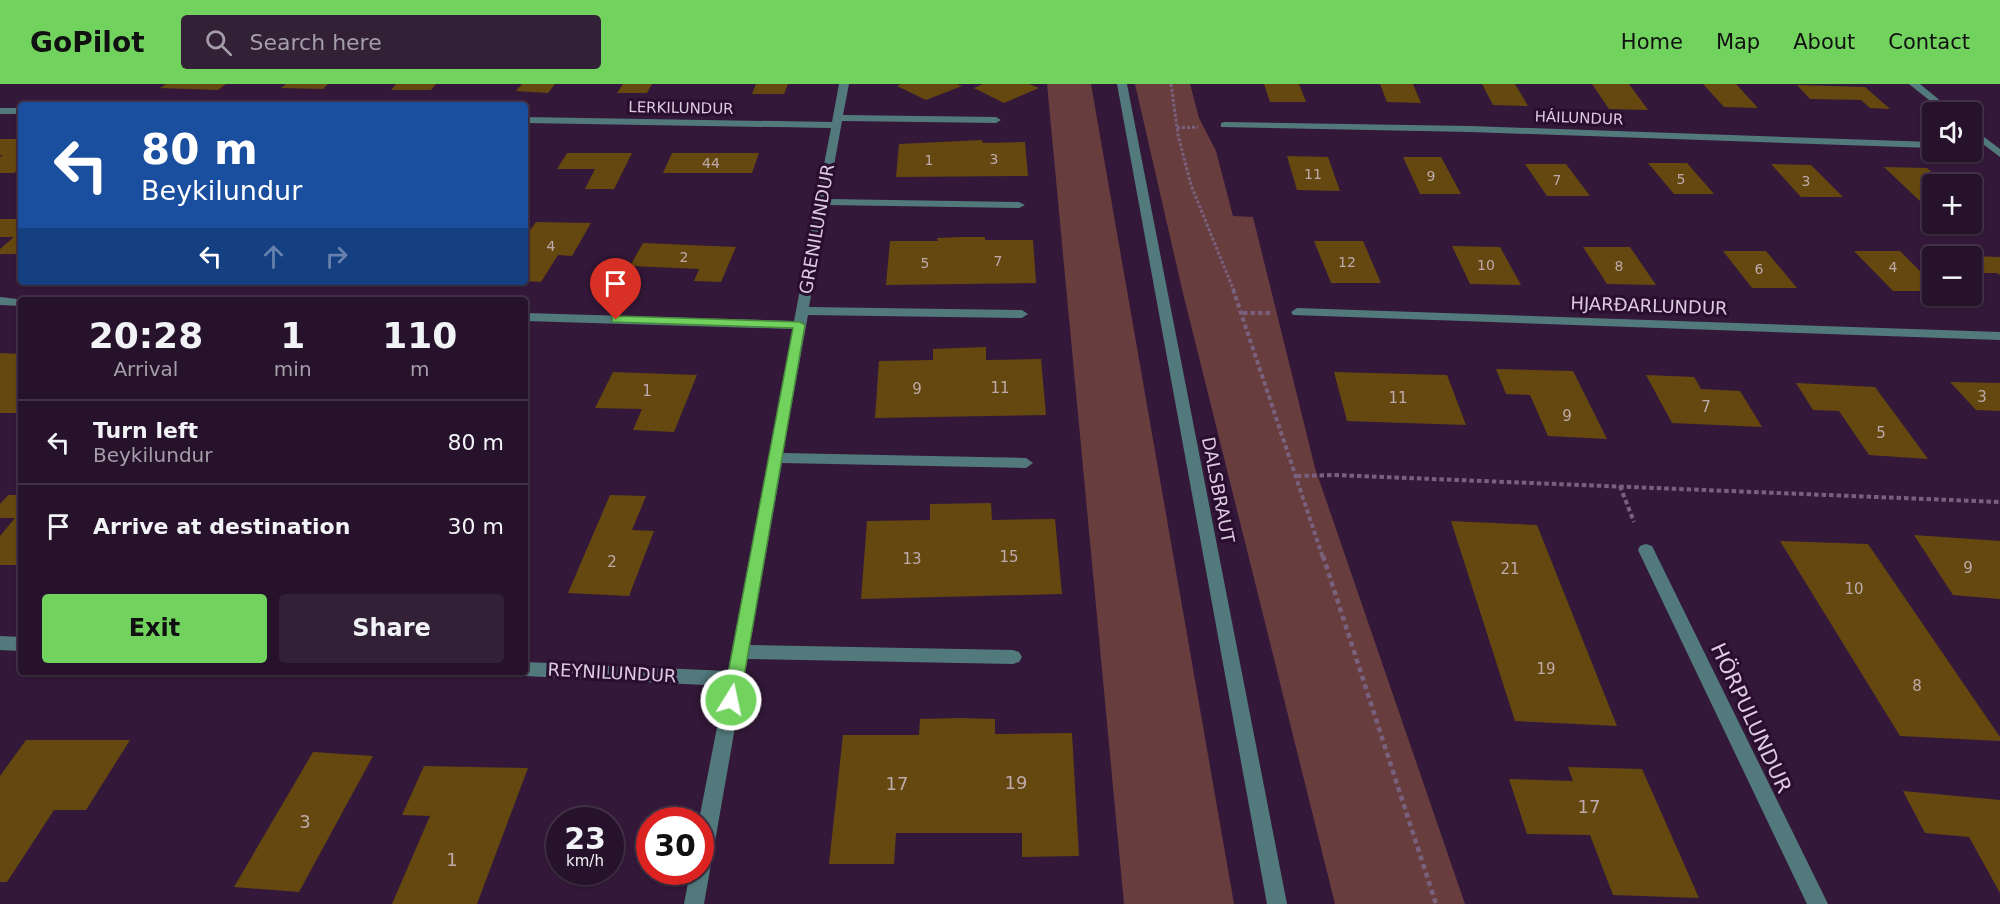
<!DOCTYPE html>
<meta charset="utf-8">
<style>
body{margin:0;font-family:"DejaVu Sans",sans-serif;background:#322037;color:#f1f3f6;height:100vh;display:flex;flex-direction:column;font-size:22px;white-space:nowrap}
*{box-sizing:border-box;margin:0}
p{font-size:20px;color:#a49ea9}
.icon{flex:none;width:33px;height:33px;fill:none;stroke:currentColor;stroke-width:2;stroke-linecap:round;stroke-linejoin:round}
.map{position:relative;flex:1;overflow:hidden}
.sheet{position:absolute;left:18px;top:213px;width:510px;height:378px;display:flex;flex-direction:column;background:#26122b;border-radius:6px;box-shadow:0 2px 4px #0004,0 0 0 2px #423247}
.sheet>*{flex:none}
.guide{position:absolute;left:18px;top:18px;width:510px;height:183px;border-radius:6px;box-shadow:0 2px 4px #0004,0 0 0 2px #423247;background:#1a4fa0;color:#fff;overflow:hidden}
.controls{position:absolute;left:1922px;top:18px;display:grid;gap:12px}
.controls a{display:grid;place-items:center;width:60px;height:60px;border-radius:6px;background:#26122b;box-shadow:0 2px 4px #0004,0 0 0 2px #423247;font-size:30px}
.speed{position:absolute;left:546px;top:723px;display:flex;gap:12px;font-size:30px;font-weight:700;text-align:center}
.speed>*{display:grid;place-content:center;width:78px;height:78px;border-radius:50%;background:#26122b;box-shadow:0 2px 4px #0004,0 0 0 2px #423247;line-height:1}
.speed small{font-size:15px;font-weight:400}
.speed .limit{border:9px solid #d22;background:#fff;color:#111}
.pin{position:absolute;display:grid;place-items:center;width:51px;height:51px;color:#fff;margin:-62px -26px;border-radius:50% 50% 50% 0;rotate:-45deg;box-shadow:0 0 6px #0007}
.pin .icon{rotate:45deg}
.me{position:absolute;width:66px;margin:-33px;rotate:10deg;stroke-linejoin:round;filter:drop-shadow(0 0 4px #0008)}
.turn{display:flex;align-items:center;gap:21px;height:126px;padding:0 24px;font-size:27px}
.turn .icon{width:78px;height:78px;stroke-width:2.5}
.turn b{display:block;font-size:42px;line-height:51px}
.lanes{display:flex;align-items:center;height:57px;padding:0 24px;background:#0003;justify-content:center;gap:30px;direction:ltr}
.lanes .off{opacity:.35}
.eta{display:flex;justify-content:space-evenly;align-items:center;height:102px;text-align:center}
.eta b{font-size:36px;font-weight:800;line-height:42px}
.button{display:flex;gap:12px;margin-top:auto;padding:12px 24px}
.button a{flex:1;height:69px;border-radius:6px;background:#71d25e;color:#111;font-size:24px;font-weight:800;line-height:69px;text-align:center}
.button a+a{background:#322037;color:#f1f3f6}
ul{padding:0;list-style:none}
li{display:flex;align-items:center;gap:18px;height:84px;padding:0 24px;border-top:2px solid #423247}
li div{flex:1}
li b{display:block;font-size:22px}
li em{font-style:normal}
header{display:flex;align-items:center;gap:36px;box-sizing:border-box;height:84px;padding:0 30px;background:#71d25e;color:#111}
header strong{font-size:28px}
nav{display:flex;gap:33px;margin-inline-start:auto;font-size:21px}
.search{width:420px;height:54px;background:#322037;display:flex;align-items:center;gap:15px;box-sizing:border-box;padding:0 21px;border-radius:6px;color:#a49ea9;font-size:22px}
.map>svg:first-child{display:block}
</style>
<header>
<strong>GoPilot</strong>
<div class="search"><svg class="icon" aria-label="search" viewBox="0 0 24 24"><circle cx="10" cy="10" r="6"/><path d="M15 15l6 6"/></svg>Search here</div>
<nav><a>Home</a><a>Map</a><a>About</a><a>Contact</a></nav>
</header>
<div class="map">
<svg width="2000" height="820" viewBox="0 0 2000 820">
<rect width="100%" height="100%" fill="#331839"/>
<!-- green -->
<g fill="#683d3d">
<polygon points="1047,0 1091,0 1234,820 1124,820"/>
<polygon points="1135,0 1190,0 1199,34 1216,67 1233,132 1253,133 1315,384 1465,820 1335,820 1182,205"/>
</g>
<!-- building -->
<g fill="#64480f">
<polygon points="166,0 226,0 218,6 160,4"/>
<polygon points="286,0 328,0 323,5 281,4"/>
<polygon points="396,0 436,0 431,6 391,6"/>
<polygon points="522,0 555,0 548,9 516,7"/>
<polygon points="623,0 652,0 647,9 617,9"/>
<polygon points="756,0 788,0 784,10 752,10"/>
<polygon points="901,0 957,0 962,2 926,16 897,2"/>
<polygon points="983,0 1029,0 1039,4 1004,19 974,4"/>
<polygon points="1264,0 1299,0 1306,18 1270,18"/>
<polygon points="1380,0 1413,0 1421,19 1387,18"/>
<polygon points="1482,0 1515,0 1528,22 1493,21"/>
<polygon points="1592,0 1629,0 1648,26 1609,25"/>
<polygon points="1703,0 1736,0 1758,24 1724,23"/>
<polygon points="1797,1 1865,3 1890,25 1870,24 1861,16 1810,15"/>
<polygon points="0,55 21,55 21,84 14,89 0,89 0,73 3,71 0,71"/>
<polygon points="982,56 983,59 1025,58 1028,92 896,93 899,60"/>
<polygon points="567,69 632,69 614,105 585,105 595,85 557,85"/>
<polygon points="672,69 759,69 752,89 663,89"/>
<polygon points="1287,72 1328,73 1340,107 1297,106"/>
<polygon points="1403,73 1441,73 1461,110 1420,110"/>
<polygon points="1648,79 1687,79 1714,110 1674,110"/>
<polygon points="1525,80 1566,80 1590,112 1547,112"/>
<polygon points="1771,80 1811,81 1843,113 1801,113"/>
<polygon points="1884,83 1927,84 1945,100 1932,100 1932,118 1921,118"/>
<polygon points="0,135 21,135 21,170 0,170 0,165 14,153 0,153"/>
<polygon points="536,138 591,139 572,172 558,171 541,198 525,197 525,153"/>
<polygon points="961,153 985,153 985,156 1033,156 1036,199 886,201 890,157 938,157 937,154"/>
<polygon points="1314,157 1363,157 1381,199 1331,199"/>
<polygon points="643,159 736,163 721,198 694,197 699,185 630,182"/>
<polygon points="1452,162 1500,163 1521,201 1470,200"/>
<polygon points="1583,163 1630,163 1656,201 1607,200"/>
<polygon points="1723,167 1766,167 1797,204 1752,204"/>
<polygon points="1854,167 1900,167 1932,199 1932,207 1893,207"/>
<polygon points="1971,172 2000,173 2000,191 1997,189 1976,189 1971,184"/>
<polygon points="986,263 986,276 1041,275 1046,331 875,334 879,277 933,276 933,265"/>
<polygon points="0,269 21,270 21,329 0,329"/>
<polygon points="1496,285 1573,287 1607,355 1548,352 1530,311 1506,310"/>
<polygon points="613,288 697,291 674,348 633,346 642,325 595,324"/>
<polygon points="1334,288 1447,291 1466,341 1347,337"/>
<polygon points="1646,291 1694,293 1701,305 1740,307 1762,343 1672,339"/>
<polygon points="1950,298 2000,299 2000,327 1976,326"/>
<polygon points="1796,299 1875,303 1928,375 1869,371 1839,327 1813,326"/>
<polygon points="8,411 21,411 21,481 0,481 0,452 15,434 0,434 0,420"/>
<polygon points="610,411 646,412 632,446 654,447 629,512 568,509"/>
<polygon points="991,419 992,436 1055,435 1062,510 861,515 867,437 930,436 930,420"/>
<polygon points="1451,437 1537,441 1617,642 1515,637"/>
<polygon points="1914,451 2000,457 2000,515 1953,511"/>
<polygon points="1780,457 1868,460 2000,653 2000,657 1900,652"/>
<polygon points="959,634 995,635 995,650 1072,649 1079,772 1022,773 1022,749 896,749 894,780 829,780 843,651 919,651 920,635"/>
<polygon points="26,656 130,656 86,726 54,726 7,798 0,798 0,692"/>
<polygon points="313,668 373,672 299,808 234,803"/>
<polygon points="424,682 528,684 477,820 392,820 430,732 402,731"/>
<polygon points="1568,683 1642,685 1699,814 1613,811 1590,751 1527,750 1509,695 1573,697"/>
<polygon points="1903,707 2000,716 2000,809 1969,753 1925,749"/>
</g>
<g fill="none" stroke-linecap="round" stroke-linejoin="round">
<!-- path-far2 -->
<g stroke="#79617e" stroke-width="3" stroke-dasharray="3 2" stroke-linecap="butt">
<polyline points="1171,0 1178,51 1191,101 1234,207"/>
<polyline points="1177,44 1198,43"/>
</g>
<!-- path-far1 -->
<g stroke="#79617e" stroke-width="4" stroke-dasharray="4.5 3" stroke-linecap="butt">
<polyline points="1233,205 1323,474"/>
<polyline points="1243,229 1270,229"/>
<polyline points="1297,392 1334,391 2000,418"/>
<polyline points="1620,402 1634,438"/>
</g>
<!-- path -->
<polyline stroke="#79617e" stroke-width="4.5" stroke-dasharray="5 4" stroke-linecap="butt" points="1323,472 1436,820"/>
<!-- minor -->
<g fill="#527a7d" fill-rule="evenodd">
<polygon points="839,0 849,0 843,31 996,33 1001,36 996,39 842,37 828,115 1019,118 1025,121 1019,124 827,121 809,223 1022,226 1028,230 1022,234 808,231 783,369 1026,374 1033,379 1026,384 782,379 750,561 1013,566 1019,568 1022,573 1019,578 1013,580 747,575 704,820 684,820 690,788 700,788 699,736 725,602 525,592 518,588 525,588 525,578 728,587 793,245 525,237 525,229 794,237 831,44 525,39 525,33 832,38"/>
<polygon points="1117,0 1127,0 1287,820 1267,820"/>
<polygon points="1909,0 1920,0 1954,28 1944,28"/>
<rect x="0" y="24" width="21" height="6"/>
<polygon points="1225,38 1470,42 1932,58 1932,64 1470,48 1221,43 1221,39"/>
<polygon points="1971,43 2000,65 2000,73 1971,51"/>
<polygon points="0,213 26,216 21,216 21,222 0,221"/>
<polygon points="1297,224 2000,248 2000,256 1293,231 1291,228"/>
<polygon points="1646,460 1652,462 1654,466 1828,820 1807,820 1638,466 1640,462"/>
<polygon points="0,552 21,553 21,567 0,566"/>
</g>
</g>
<!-- route -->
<polygon fill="#71d25e" stroke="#49883d" stroke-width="1.5" points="616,232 800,238 805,241 740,616 737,621 731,623 726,621 723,616 793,244 612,238 612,233"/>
<g text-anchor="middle" stroke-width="6" stroke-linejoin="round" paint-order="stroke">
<!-- far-number labels -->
<g font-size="14" fill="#beaaac">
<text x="994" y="80">3</text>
<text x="929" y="81">1</text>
<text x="711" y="84">44</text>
<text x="1313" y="95">11</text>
<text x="1431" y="97">9</text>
<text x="1681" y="100">5</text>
<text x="1557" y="101">7</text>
<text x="1806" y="102">3</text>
<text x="551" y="167">4</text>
<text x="684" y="178">2</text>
<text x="998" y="182">7</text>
<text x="1347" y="183">12</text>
<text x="925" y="184">5</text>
<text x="1486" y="186">10</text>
<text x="1619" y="187">8</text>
<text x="1893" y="188">4</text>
<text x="1759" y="190">6</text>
</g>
<!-- far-street labels -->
<g font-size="15" fill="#dccae0" stroke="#290e2f">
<text transform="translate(681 24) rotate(1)" y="5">LERKILUNDUR</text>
<text transform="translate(1579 34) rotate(2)" y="5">HÁILUNDUR</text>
</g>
<!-- number labels -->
<g font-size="15" fill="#beaaac">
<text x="1000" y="309">11</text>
<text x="917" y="310">9</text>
<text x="647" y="312">1</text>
<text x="1982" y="318">3</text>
<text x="1398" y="319">11</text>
<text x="1706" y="328">7</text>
<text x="1567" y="337">9</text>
<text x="1881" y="354">5</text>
<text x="1009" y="478">15</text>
<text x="912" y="480">13</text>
<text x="612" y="483">2</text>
<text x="1968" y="489">9</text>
<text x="1510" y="490">21</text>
<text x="1854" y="510">10</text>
<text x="1546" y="590">19</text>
<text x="1917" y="607">8</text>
</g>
<!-- street labels -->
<g font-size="18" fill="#dccae0" stroke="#290e2f">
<text transform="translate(817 145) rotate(-80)" y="6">GRENILUNDUR</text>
<text transform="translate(1649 222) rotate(2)" y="6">HJARÐARLUNDUR</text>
<text transform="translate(1218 406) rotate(79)" y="6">DALSBRAUT</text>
<text transform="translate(612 589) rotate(3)" y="6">REYNILUNDUR</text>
</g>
<!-- near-number labels -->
<g font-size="18" fill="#beaaac">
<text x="1016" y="705">19</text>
<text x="897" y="706">17</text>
<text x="1589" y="729">17</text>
<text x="305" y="744">3</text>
<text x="452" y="782">1</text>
</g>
<!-- near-street labels -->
<g font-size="21" fill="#dccae0" stroke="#290e2f">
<text transform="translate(1751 634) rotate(65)" y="7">HÖRPULUNDUR</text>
</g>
</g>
</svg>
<div class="controls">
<a><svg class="icon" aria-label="sound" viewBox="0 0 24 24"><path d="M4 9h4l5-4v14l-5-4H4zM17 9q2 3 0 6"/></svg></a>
<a>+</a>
<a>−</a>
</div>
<div class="speed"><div>23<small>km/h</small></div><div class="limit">30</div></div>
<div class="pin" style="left:616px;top:236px;background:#d93025"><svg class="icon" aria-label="arrive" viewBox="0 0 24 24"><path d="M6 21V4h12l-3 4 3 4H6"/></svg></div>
<svg class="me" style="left:731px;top:616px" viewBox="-20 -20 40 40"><circle r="17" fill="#71d25e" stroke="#fff" stroke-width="3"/><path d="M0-11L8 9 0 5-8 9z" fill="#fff"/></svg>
<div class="guide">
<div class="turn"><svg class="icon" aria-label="left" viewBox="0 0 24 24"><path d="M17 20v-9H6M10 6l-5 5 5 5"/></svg><div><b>80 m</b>Beykilundur</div></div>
<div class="lanes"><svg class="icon" aria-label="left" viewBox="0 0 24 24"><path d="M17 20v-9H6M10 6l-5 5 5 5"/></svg><svg class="icon off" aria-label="ahead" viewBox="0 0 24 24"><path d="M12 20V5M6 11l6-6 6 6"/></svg><svg class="icon off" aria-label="right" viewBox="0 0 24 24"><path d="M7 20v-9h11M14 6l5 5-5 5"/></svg></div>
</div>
<section class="sheet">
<div class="eta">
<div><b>20:28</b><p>Arrival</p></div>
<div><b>1</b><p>min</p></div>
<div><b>110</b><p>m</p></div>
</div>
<ul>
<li><svg class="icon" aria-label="left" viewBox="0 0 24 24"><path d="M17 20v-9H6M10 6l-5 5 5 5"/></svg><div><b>Turn left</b><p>Beykilundur</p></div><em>80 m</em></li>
<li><svg class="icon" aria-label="arrive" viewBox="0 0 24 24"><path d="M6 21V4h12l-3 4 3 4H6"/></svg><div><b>Arrive at destination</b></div><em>30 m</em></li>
</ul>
<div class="button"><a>Exit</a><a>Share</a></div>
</section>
</div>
